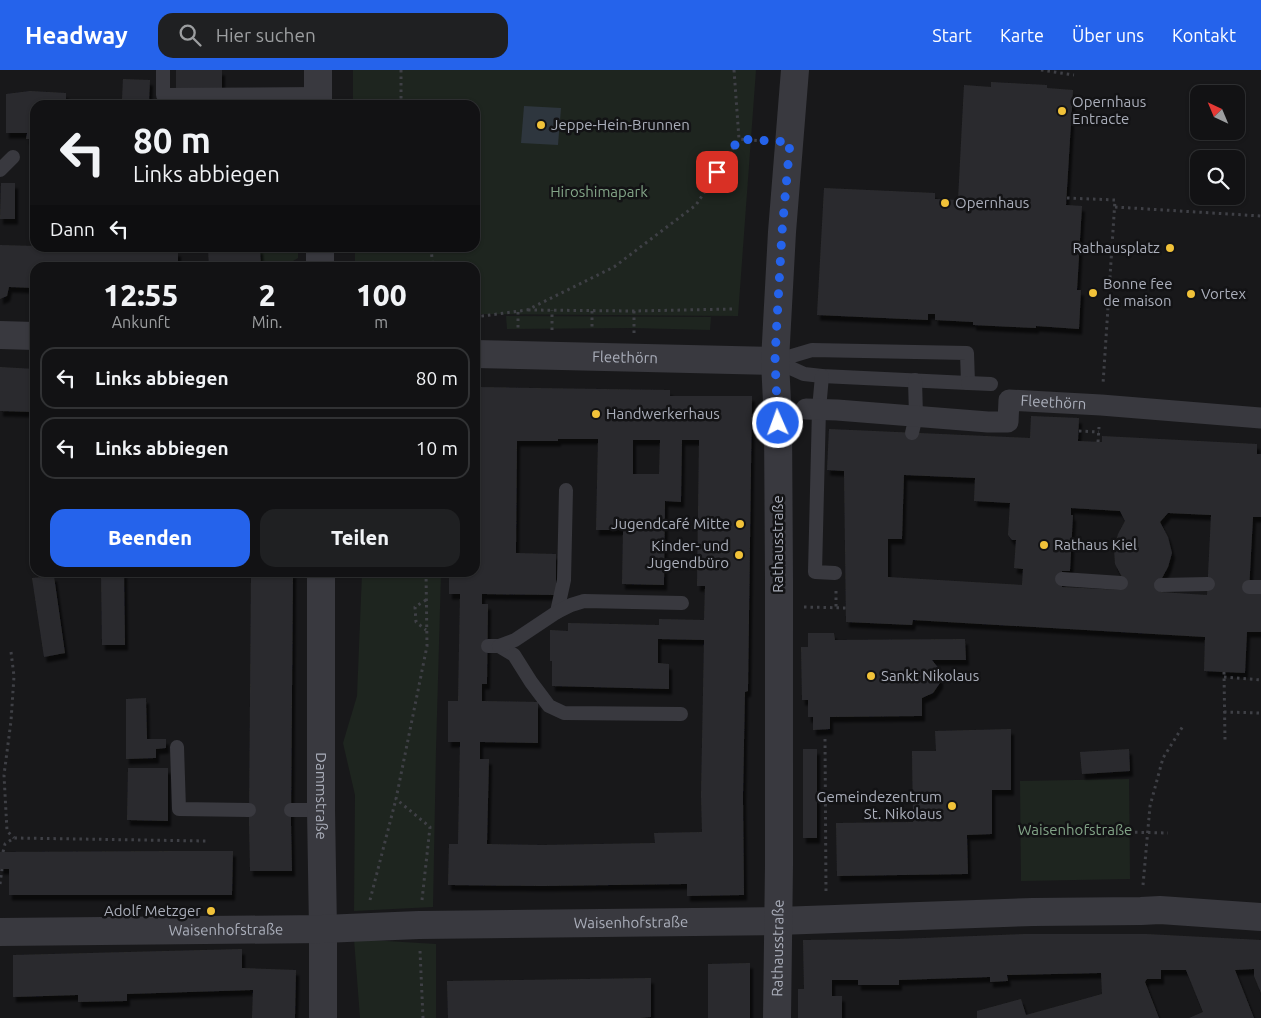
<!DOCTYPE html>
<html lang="de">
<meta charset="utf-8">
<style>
body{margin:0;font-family:Ubuntu,sans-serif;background:#1f2022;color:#f1f3f6;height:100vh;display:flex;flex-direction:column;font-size:19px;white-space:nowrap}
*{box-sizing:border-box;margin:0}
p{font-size:16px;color:#9c9ea0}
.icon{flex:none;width:28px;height:28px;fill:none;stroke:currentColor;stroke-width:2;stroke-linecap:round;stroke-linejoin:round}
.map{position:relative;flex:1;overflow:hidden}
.panel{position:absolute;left:30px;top:192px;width:450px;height:315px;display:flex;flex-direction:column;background:#121214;border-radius:15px;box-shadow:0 1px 4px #0004,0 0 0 1px #313234}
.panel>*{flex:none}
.top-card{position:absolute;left:30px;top:30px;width:450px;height:152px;border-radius:15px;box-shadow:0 1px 4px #0004,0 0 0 1px #313234;background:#121214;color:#f1f3f6;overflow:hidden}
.needle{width:32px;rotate:316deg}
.tools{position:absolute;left:1190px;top:15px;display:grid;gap:10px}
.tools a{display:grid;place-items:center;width:55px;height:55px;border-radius:10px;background:#121214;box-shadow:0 1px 4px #0004,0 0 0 1px #313234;font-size:25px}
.pin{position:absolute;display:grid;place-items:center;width:42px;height:42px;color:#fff;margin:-21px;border-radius:10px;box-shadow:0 2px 8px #0006}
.me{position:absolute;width:55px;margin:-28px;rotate:358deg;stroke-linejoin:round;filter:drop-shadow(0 0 4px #0008)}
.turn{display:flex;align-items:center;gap:18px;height:105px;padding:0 20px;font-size:22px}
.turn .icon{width:65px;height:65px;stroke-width:2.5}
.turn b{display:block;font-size:35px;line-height:42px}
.then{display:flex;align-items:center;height:48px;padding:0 20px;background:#0003;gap:10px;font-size:19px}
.eta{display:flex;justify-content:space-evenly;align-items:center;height:85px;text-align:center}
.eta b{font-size:30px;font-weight:800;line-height:35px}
.action{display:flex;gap:10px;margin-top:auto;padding:10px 20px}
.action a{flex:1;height:58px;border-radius:15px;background:#2563eb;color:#fff;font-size:20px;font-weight:800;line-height:58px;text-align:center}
.action a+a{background:#1f2022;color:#f1f3f6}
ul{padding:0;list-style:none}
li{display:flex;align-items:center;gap:15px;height:62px;margin:0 10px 8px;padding:0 10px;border:2px solid #313234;border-radius:15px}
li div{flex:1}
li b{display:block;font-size:19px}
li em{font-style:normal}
header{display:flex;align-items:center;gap:30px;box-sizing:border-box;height:70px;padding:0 25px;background:#2563eb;color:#fff}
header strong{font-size:24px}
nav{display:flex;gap:28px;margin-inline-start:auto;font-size:18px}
.search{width:350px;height:45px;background:#1f2022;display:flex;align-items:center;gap:12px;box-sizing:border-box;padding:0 18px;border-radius:15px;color:#9c9ea0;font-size:19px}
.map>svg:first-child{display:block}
</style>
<header>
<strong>Headway</strong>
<div class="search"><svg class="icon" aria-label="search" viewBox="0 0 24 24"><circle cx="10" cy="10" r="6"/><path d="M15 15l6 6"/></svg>Hier suchen</div>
<nav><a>Start</a><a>Karte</a><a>Über uns</a><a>Kontakt</a></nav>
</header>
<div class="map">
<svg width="1261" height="948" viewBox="0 0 1261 948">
<defs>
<filter id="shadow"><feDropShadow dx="3" dy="5.5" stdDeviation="1" flood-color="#0009"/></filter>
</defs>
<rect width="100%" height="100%" fill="#18181a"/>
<!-- green -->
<g fill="#1e251f">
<polygon points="353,0 756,0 738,246 475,244 475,198 355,197 355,178 475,178 475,35 353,35"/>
<polygon points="260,178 298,178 298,188 293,191 292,197 261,197"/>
<polygon points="506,246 711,247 710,260 632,258 507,259"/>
<polygon points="362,503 441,503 436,680 433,837 354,841 355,725 343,673 357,626"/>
<polygon points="1129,709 1130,809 1021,811 1020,711"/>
<polygon points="354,869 436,874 436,948 360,948"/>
</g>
<!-- water -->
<polygon fill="#2e363e" points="524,36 561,38 558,75 521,73"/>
<!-- building -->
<g fill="#2b2b2e" fill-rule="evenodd" filter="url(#shadow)">
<rect x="176" y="0" width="46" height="19"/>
<polygon points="123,9 150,10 149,31 122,30"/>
<polygon points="991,12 1047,15 1047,18 1073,20 1066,135 1082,136 1077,220 1081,220 1079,259 1036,256 1036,258 973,255 973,252 935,250 935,244 928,244 928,250 817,245 824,118 935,123 935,129 958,130 964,15 991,17"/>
<polygon points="30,21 66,23 66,35 35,35 35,69 26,69 27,63 6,63 6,24"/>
<polygon points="31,112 35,112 35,132 30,132"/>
<polygon points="1,113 15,113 15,149 0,149"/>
<polygon points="0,175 35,176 35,178 78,178 178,181 178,198 35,198 35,218 9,217 7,226 0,229"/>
<polygon points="208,178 260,178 261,198 209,198"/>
<polygon points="0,297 35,299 35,342 0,341"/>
<path d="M475,317l195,3v6h82l-4,295 -3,1 -2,104 1,99 -57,1v-12l-145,2 -94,-1 1,-41h9l2,-102h-12v-41h10l2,-107h-11v-22h26zM558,369h40l-2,91h27l-1,54 42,1 1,-84 16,1 1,-62h17l-2,146h8l-1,34 -45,-1v6l-91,-2v8l-18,-1v31h2v25l117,3v-25l-11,-1v-24l46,1 -3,155 1,37 -48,1 1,10 -113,2 -55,-1 2,-85h-9v-17l58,1v-41l-56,-1v-17h5l1,-80h-6v-10l74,1v-41l-40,-1 1,-112h41zM633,370h27l-1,34h-26z"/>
<path d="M1031,346l48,2 -1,23 24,1v-6l155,8v10h4v63h-8l-4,74 12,1v40h-14l-2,41 -41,-2 1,-34 -292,-17 -1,5 -66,-3 -2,-151 -17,-1 2,-41 201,9zM904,405l71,3 -1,23 36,2 -2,32 4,5h4l-2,28 9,1 -1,16 -134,-8v-38h14zM1071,438l49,3 5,10 -7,13 -4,15 1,15 7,13 -1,13 -59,-3v-16h8l3,-56h-2zM1168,443l43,2 -4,80 -47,-3 1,-12 7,-13 4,-14 -4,-16 -8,-15z"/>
<polygon points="101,502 124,502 125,575 102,575"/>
<polygon points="251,502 293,502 291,752 292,801 250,801 249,751"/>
<polygon points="54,506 65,583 44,587 32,508"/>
<polygon points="808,563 834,563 835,570 965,569 966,590 932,590 940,600 940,613 933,623 922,628 922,646 830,647 830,659 813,660 813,647 808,647 808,630 802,630 801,577 808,577"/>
<polygon points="146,628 147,669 166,669 166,678 156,679 156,688 126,689 126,629"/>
<polygon points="1011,659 1011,720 992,720 992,764 967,765 968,804 837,806 836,753 913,752 912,681 936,681 935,661"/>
<rect x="803" y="679" width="14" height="89"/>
<polygon points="1129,679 1130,701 1082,704 1080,682"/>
<polygon points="128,698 168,698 168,751 127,750"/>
<polygon points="176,781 233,781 232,825 9,825 9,799 0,799 0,782"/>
<polygon points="1025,864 1146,864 1261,870 1261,923 1254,906 1254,899 1235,900 1254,948 1189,948 1203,942 1186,900 1161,900 1161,909 1147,909 1145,912 1159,948 977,948 977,941 1021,929 1026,945 1102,924 1101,903 1007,905 1008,911 990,912 990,907 899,910 899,915 858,915 858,910 832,910 832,926 842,926 842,948 798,948 798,919 804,919 803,870 898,869"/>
<polygon points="242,879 242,898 296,900 295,948 252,948 253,920 127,924 127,931 78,932 78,925 13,927 13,885"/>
<polygon points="750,893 750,948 708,948 708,894"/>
<polygon points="651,908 651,947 640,948 448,948 447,911"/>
</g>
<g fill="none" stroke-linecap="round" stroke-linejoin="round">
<!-- path -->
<g stroke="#3f4046" stroke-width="3" stroke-dasharray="2.5 4" stroke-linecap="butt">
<polyline points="401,0 401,35"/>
<polyline points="734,0 739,69 764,71"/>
<polyline points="1041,0 1074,5"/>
<polyline points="1067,128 1115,130 1103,314"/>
<polyline points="1115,137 1261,146"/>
<polyline points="431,178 433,198"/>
<polyline points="278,198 294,197"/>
<polyline points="528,240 634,241 734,239"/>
<polyline points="592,241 592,260"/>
<polyline points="518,242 518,258"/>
<polyline points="475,247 527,240 614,197 696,135 739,69"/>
<polyline points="552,260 552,240"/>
<polyline points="634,263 634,241"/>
<polyline points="1079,361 1099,362"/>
<polyline points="1098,372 1099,357"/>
<polyline points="836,521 836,538"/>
<polyline points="426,530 415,537 416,552 426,560"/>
<polyline points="804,537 846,538"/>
<polyline points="11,582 14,606 11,651 4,705 7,761 14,768"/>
<polyline points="1224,602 1225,671"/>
<polyline points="1224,607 1261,610"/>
<polyline points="1224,642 1261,643"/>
<polyline points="825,669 826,823"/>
<polyline points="1122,762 1168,763"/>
<polyline points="3,782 5,774 14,768 206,771"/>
<polyline points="0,814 2,799"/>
<polyline points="1143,815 1150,736 1163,688 1183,656"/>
<polyline points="370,830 396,729"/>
<polyline points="422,830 430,757 396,729 427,576 426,502"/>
<polyline points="420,881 423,948"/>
</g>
<!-- service -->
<g stroke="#39393f" stroke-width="14">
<polyline points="163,0 163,25 318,24"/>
<polyline points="0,100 13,87"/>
<polygon points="812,280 967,283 968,313 822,306 804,304 775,291"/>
<polyline points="822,306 819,339 815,502 835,503"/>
<polyline points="968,313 991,314"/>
<polyline points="912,363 916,346 915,310"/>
<polyline points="1062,509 1121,513"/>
<polyline points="1161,515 1208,514"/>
<polyline points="1249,517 1261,517"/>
<polyline points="557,542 564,510 566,420"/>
<polyline points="488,576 499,576 514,585 531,612 549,636 564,643 681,644"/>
<polyline points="499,576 515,570 557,542 571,535 584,531 682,533"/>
<polyline points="177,677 179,739 249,740"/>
<polyline points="291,740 321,740"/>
</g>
<!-- pedestrian -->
<path stroke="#39393f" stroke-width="21" id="s1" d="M806,339l31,1 151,12h20l1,-22 92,5 160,13"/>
<!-- minor -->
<g stroke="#39393f" stroke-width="28">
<polyline points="318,0 318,35"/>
<polyline points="320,178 320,198"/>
<polyline points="0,265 35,266"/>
<path id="s2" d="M475,284l300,7"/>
<path id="s3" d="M321,502v238l2,119v89"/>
<path id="s4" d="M0,862l323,-3 96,-4 359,-4 255,-9 108,-1 19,-1 101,7"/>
</g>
<!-- tertiary -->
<path stroke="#39393f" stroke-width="28" id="s5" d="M777,948l2,-153v-285l-1,-157 -3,-62 7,-129 13,-162"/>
</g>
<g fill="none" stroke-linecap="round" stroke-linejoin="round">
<!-- route -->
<polyline stroke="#2563eb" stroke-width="9" stroke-dasharray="0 16.2" points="717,102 739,69 790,72 782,162 776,268 775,291 778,353"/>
</g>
<!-- markers -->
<g fill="#f1c239" stroke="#131315" stroke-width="2">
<circle cx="1062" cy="41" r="5"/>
<circle cx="541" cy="55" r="5"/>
<circle cx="945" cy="133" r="5"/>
<circle cx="1170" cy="178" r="5"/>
<circle cx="1093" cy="223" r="5"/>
<circle cx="1191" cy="224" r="5"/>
<circle cx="596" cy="344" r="5"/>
<circle cx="740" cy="454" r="5"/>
<circle cx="1044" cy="475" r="5"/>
<circle cx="739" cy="485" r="5"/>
<circle cx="871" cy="606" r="5"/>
<circle cx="952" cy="736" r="5"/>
<circle cx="211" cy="841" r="5"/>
</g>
<g text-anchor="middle" stroke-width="5" stroke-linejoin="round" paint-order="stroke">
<!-- poi labels -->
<g font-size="15" fill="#aaaeba" stroke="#131315" text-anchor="start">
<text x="1072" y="37">Opernhaus<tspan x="1072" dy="17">Entracte</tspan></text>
<text x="551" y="60">Jeppe-Hein-Brunnen</text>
<text x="955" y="138">Opernhaus</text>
<text x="1160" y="183" text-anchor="end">Rathausplatz</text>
<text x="1103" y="219">Bonne fee<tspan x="1103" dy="17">de maison</tspan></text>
<text x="1201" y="229">Vortex</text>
<text x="606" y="349">Handwerkerhaus</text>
<text x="730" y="459" text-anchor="end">Jugendcafé Mitte</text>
<text x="1054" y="480">Rathaus Kiel</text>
<text x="729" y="481" text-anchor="end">Kinder- und<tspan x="729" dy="17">Jugendbüro</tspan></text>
<text x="881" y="611">Sankt Nikolaus</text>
<text x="942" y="732" text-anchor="end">Gemeindezentrum<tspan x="942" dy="17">St. Nikolaus</tspan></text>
<text x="201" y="846" text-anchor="end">Adolf Metzger</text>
</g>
<!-- park labels -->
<g font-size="15" fill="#82a487" stroke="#131315">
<text x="599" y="127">Hiroshimapark</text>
<text x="1075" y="765">Waisenhofstraße</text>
</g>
<!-- street labels -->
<g font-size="15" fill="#aaaeba" stroke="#131315">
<text dy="5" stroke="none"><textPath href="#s2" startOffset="150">Fleethörn</textPath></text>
<text dy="5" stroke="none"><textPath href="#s1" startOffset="269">Fleethörn</textPath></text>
<text transform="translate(778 474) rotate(-90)" y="5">Rathausstraße</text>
<text dy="5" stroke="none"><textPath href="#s3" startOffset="224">Dammstraße</textPath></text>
<text dy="5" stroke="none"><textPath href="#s4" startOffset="631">Waisenhofstraße</textPath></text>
<text dy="5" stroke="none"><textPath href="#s4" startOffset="226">Waisenhofstraße</textPath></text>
<text dy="5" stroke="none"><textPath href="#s5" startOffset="70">Rathausstraße</textPath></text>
</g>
</g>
</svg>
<div class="tools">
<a><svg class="needle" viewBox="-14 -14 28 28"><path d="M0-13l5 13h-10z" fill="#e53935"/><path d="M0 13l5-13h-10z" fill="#9c9ea0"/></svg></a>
<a><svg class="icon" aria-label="search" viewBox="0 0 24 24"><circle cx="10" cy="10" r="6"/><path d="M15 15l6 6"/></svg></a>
</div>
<div class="pin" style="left:717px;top:102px;background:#d93025"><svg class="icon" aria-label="arrive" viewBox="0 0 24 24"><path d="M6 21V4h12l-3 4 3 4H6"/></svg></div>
<svg class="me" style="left:778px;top:353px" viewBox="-20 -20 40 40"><circle r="17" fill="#2563eb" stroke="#fff" stroke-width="3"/><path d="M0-11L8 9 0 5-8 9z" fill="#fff"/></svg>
<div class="top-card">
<div class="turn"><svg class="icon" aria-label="left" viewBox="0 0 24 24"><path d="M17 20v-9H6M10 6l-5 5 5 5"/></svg><div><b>80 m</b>Links abbiegen</div></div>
<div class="then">Dann<svg class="icon" aria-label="left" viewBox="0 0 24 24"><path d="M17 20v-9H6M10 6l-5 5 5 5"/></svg></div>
</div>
<section class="panel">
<div class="eta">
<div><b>12:55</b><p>Ankunft</p></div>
<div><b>2</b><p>Min.</p></div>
<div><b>100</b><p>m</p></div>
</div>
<ul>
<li><svg class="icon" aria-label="left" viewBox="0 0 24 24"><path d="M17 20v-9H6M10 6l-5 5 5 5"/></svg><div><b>Links abbiegen</b></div><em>80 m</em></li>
<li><svg class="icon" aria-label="left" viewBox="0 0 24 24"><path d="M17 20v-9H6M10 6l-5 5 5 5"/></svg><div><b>Links abbiegen</b></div><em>10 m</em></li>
</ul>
<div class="action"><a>Beenden</a><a>Teilen</a></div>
</section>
</div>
